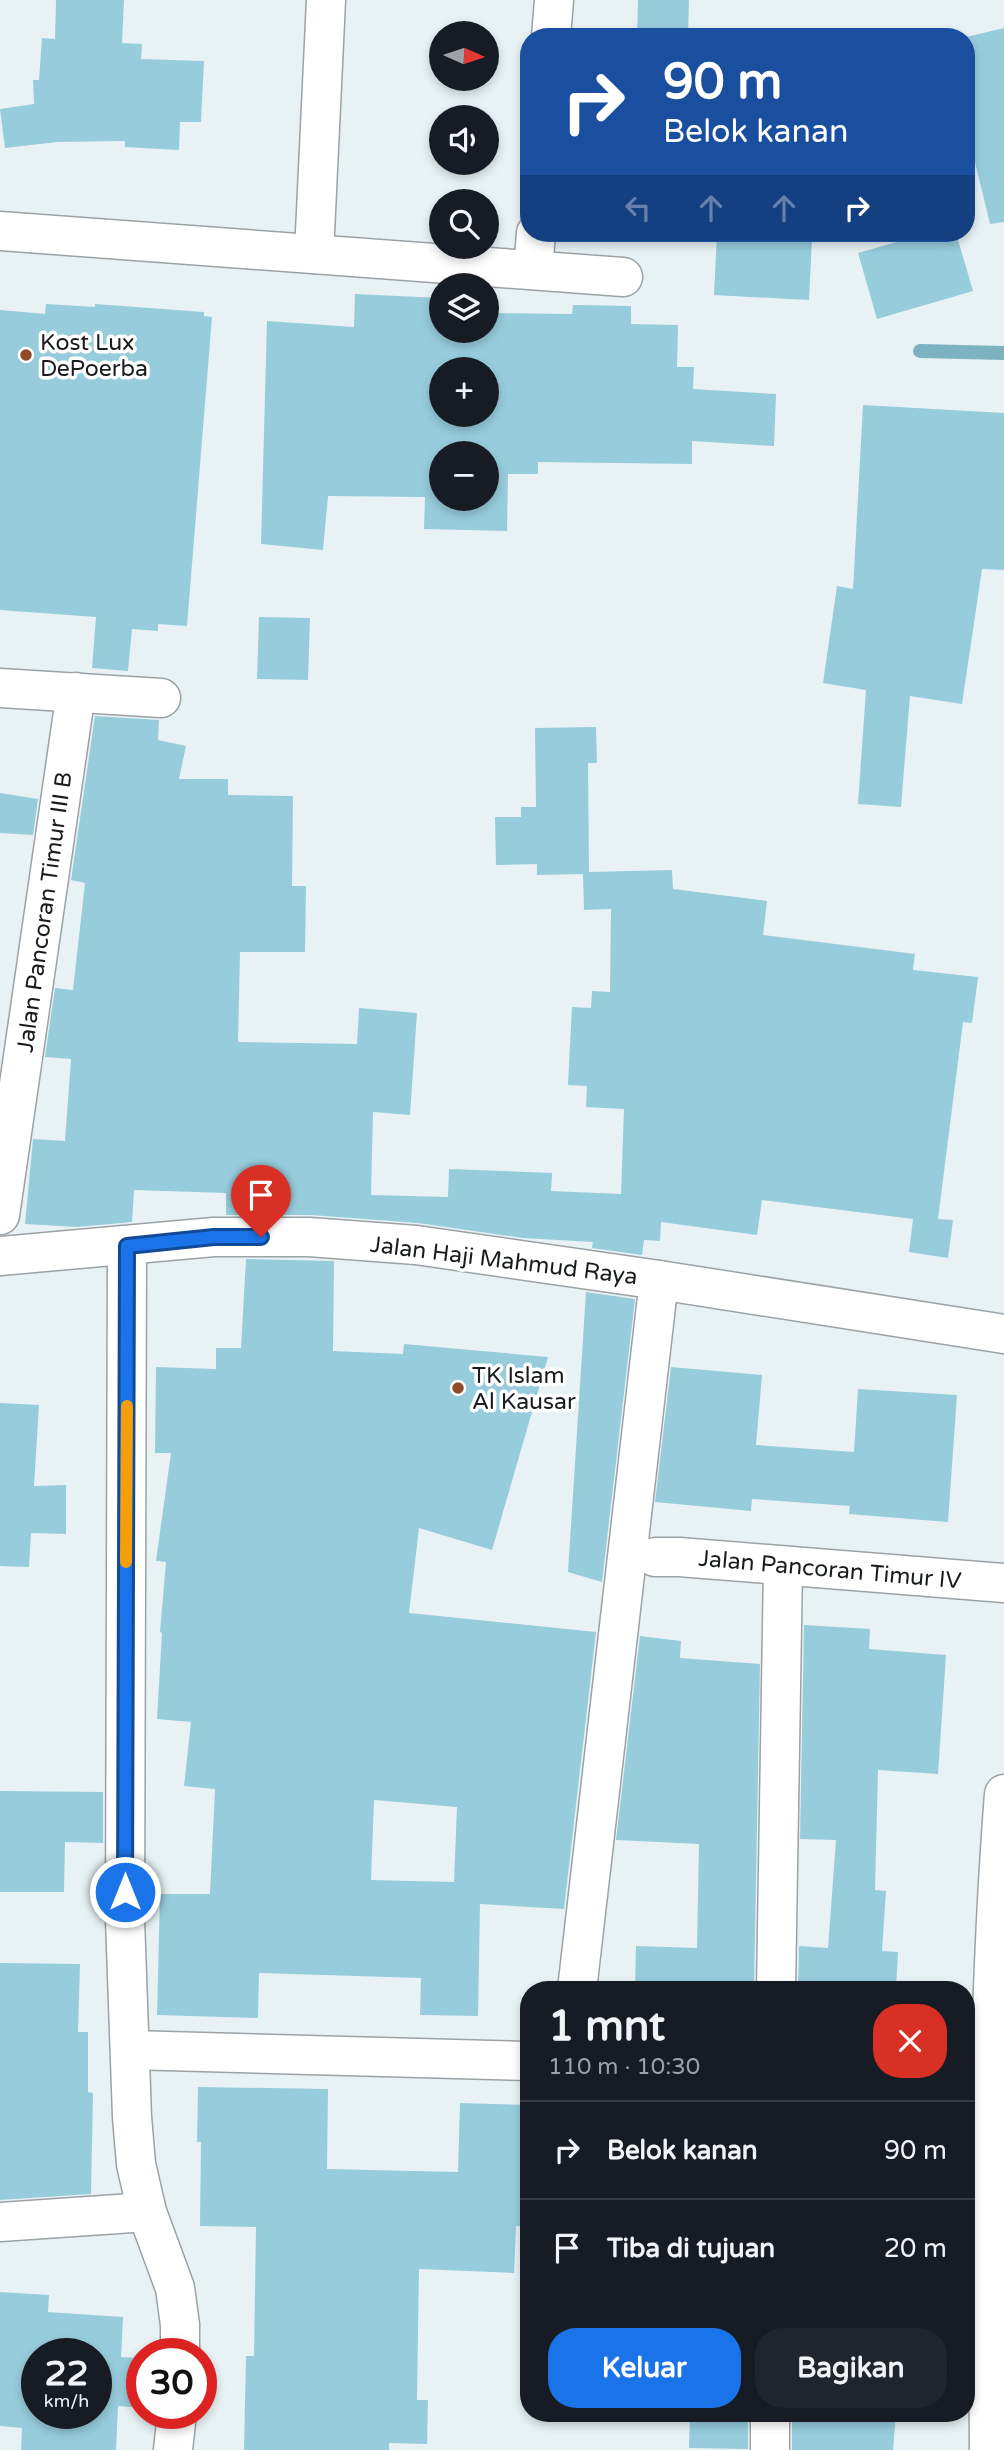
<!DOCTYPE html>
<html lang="id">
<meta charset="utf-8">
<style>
body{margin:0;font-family:"Varela Round",sans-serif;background:#20242c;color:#f1f3f6;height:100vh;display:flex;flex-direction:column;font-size:26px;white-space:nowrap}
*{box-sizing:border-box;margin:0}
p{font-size:23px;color:#9ea1a6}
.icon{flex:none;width:38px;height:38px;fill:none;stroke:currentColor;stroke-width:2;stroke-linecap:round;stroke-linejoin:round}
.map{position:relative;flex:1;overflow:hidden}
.drawer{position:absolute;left:520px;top:1981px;width:455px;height:441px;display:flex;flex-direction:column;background:#171b24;border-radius:28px;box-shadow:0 4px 10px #0003}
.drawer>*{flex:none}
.top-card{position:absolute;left:520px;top:28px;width:455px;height:214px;border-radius:28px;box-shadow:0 4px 10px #0003;background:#1a4fa0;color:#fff;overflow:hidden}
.needle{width:46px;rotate:93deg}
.fabs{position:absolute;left:429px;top:21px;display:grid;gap:14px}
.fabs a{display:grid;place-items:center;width:70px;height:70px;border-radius:50%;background:#171b24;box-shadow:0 4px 10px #0003;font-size:35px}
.speed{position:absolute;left:21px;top:2338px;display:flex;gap:14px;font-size:35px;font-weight:700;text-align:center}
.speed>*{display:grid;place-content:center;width:91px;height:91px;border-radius:50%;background:#171b24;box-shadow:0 4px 10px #0003;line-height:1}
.speed small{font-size:18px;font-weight:400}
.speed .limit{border:10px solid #d22;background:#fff;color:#111}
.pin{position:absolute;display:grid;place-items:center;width:60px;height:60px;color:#fff;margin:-72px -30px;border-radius:50% 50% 50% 0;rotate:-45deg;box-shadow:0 0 7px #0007}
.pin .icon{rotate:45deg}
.me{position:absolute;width:77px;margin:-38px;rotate:0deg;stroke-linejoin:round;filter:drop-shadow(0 0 5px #0008)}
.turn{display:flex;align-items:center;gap:24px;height:147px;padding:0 28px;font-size:32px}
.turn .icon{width:91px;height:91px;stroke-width:2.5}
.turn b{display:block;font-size:49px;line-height:60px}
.lanes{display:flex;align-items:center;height:66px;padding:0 28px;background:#0003;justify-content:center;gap:35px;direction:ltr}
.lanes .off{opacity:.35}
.round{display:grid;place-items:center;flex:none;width:74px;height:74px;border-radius:28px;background:#20242c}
.headline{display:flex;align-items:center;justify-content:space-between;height:119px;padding:0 28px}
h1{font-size:42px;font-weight:700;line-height:52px}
.cta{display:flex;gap:14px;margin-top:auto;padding:14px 28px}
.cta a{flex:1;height:80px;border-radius:28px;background:#1a73e8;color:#fff;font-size:28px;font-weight:700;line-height:80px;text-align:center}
.cta a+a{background:#20242c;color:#f1f3f6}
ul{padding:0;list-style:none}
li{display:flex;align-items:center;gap:21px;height:98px;padding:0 28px;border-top:2px solid #363941}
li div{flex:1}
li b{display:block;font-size:26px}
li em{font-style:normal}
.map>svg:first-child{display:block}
</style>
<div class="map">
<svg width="1004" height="2450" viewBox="0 0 1004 2450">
<rect width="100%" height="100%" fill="#e8f2f4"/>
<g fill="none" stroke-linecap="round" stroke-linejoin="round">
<!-- stream -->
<polyline stroke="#7db2c1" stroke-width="14" points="920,351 1004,353"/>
</g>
<!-- building -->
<g fill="#97ccdc" fill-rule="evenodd">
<polygon points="56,0 124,0 122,43 142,44 141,59 204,61 201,122 180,122 179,150 125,147 125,141 57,142 5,148 0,109 34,104 33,80 39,80 42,38 55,39"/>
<polygon points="638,0 689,0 688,37 637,37"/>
<polygon points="1004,28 1004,222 990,224 966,125 966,37"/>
<polygon points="928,233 956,233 973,291 877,319 858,253"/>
<polygon points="717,234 812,239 809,300 714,295"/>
<path d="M355,294l86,4v33h45v-18l86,1 1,-9 58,1v18l47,1 -1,42h17l-1,22 83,5 -2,52 -82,-5v23l-154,-2v12h-30l-1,57 -83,-2 1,-32 -97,-1 -5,54 -62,-6 6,-223 87,6zM441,369h45v46h-45zM441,453h45v46h-45z"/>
<polygon points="46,304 95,307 95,304 204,312 204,316 212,317 187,626 158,624 158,631 132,629 128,671 92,668 96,617 0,610 0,310 45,314"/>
<polygon points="863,405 1004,413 1004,570 982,569 962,704 910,696 901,807 858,804 866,690 823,683 837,586 853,589"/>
<polygon points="259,617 310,618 308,680 257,679"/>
<polygon points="95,716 159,720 158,740 186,746 179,779 228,779 228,795 293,796 292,886 306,886 305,952 240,952 238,1042 357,1044 359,1008 417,1013 410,1115 373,1112 371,1195 448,1197 449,1169 552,1173 551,1191 621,1194 624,1109 586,1107 587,1086 568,1085 572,1007 591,1008 592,991 610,992 611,909 584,910 583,874 537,875 537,864 496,865 495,817 521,817 521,807 536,807 535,728 596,727 597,763 588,763 589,872 672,870 673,889 767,901 763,935 915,954 913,970 978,977 972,1023 963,1022 938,1219 953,1220 948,1258 909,1252 913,1219 762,1200 757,1235 661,1222 660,1241 644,1240 642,1255 592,1248 593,1242 523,1238 418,1223 311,1215 226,1215 226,1193 134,1190 132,1222 77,1227 25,1224 33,1139 65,1141 71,1059 45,1057 55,988 73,990 85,883 71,880"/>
<polygon points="0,793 38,799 33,835 0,833"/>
<path d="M246,1259l88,2 -1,90 70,3 1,-10 144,13 -56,193 -73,-22 -10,85 187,19 -32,277 -84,-5 -2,112 -58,-1 1,-37 -162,-5 -1,45 -101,-3 3,-121h50l5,-105 -31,-3 7,-64 -34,-3 5,-86 -2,-1 6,-70 -10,-1 15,-108h-16l1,-86 60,2v-21h25zM374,1800l83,7 -3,75 -83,-2z"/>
<polygon points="586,1292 635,1299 602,1582 568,1572"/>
<polygon points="671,1367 762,1375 756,1445 854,1452 858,1389 957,1395 948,1522 849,1514 850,1506 752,1499 751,1511 655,1502"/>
<polygon points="0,1403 39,1405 34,1486 66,1485 66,1534 31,1533 29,1567 0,1566"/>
<polygon points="804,1625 870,1629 869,1649 946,1655 938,1774 878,1770 875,1890 886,1891 882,1951 898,1952 896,1990 798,1990 799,1946 828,1948 836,1840 800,1839"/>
<polygon points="640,1636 681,1641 680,1658 760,1664 754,1990 635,1990 636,1946 697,1948 699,1844 616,1840"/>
<polygon points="0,1791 103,1792 103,1843 65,1842 64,1892 0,1892"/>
<polygon points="0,1963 80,1964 78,2032 88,2032 88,2092 93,2093 91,2194 0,2200"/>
<polygon points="198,2087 328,2089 327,2169 458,2172 460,2103 528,2105 528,2227 516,2226 514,2273 419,2269 417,2400 428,2400 427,2444 389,2443 389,2450 244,2450 246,2356 254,2356 256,2227 200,2226 201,2142 197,2142"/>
<path d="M0,2292l49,3 -1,17 75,5 -2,40 21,1v50l-24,-2 -2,44h-95l1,-22 -22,-2zM37,2354h59v59h-59z"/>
<polygon points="690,2413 748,2413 748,2449 689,2448"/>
<polygon points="792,2413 896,2413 893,2450 792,2450"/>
</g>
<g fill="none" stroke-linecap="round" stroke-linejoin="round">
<defs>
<g id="minor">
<polyline points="551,37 554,0"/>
<polyline points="0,231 623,277"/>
<polyline points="314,254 326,0"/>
<polyline points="533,270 536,233"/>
<polyline points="0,688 161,698"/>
<polyline points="0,1215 76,692"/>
<polyline points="127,1246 125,1919 132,2117 136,2164 147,2212 175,2288 180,2325 180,2354"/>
<polyline points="0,1256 214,1237 309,1237 416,1245 659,1280 1004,1334"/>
<polyline points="655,1557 679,1557 1004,1583"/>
<polyline points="577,1990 659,1280"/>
<polyline points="776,1990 783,1566"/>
<polyline points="130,2050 528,2061"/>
<polyline points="0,2222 147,2212"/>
<polyline points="173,2450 177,2413"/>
<polyline points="770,2450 770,2413"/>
<path d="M989,2450c-2,-219 -2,-437 15,-656"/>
</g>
</defs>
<!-- minor casing -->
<use href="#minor" stroke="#9aa2a5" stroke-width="41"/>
<!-- minor -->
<use href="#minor" stroke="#fff" stroke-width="38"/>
</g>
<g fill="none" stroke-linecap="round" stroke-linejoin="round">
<defs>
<polyline id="route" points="125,1892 127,1246 214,1237 261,1237"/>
</defs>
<!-- route casing -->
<use href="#route" stroke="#114b97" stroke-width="18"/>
<!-- route -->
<use href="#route" stroke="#1a73e8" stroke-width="12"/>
<!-- slow -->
<polyline stroke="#f59e0b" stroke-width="12" points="126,1562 127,1406"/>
</g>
<!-- markers -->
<g fill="#924b27" stroke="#fff" stroke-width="2.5">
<circle cx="26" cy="355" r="7"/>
<circle cx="458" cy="1388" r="7"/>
</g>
<g text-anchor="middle" stroke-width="7" stroke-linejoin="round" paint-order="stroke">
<!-- poi labels -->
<g font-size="23" fill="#191c1d" stroke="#fff" text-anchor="start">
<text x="40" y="350">Kost Lux<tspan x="40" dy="26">DePoerba</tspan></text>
<text x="472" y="1383">TK Islam<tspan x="472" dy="26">Al Kausar</tspan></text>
</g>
<!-- street labels -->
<g font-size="23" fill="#191c1d" stroke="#fff">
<text transform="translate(44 912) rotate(-82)" y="8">Jalan Pancoran Timur III B</text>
<text transform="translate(504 1260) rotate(7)" y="8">Jalan Haji Mahmud Raya</text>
<text transform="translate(830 1569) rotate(5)" y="8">Jalan Pancoran Timur IV</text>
</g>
</g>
</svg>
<div class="fabs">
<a><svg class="needle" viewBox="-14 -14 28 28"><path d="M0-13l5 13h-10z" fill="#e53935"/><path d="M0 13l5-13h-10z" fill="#9ea1a6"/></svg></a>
<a><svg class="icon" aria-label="sound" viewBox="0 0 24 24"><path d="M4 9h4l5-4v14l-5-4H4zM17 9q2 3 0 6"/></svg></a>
<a><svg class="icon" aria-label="search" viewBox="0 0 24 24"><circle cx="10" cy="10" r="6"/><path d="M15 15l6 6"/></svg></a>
<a><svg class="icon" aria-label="layers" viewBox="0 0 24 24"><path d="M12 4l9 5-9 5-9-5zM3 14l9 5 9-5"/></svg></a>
<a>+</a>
<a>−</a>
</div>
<div class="speed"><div>22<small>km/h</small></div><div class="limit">30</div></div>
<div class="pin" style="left:261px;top:1237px;background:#d93025"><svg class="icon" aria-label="arrive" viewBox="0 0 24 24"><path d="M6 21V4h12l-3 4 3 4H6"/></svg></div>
<svg class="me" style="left:125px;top:1892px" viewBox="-20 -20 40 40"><circle r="17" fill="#1a73e8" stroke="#fff" stroke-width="3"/><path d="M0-11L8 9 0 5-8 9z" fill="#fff"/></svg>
<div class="top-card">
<div class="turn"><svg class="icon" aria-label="right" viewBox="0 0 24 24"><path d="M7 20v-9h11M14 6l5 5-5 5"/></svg><div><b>90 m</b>Belok kanan</div></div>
<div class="lanes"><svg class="icon off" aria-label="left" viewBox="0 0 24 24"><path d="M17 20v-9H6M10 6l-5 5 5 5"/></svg><svg class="icon off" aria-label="ahead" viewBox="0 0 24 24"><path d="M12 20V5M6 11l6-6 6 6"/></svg><svg class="icon off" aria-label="ahead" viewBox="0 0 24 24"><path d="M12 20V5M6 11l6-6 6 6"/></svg><svg class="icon" aria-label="right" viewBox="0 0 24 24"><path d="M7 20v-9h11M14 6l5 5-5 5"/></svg></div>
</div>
<section class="drawer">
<div class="headline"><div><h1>1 mnt</h1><p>110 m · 10:30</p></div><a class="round" style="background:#d93025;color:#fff"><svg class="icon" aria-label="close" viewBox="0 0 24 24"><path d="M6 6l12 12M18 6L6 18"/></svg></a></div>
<ul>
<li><svg class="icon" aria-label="right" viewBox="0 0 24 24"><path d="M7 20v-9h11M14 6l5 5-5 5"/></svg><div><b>Belok kanan</b></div><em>90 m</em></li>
<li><svg class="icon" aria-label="arrive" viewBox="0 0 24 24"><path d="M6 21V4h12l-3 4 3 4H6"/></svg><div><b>Tiba di tujuan</b></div><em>20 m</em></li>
</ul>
<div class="cta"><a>Keluar</a><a>Bagikan</a></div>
</section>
</div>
